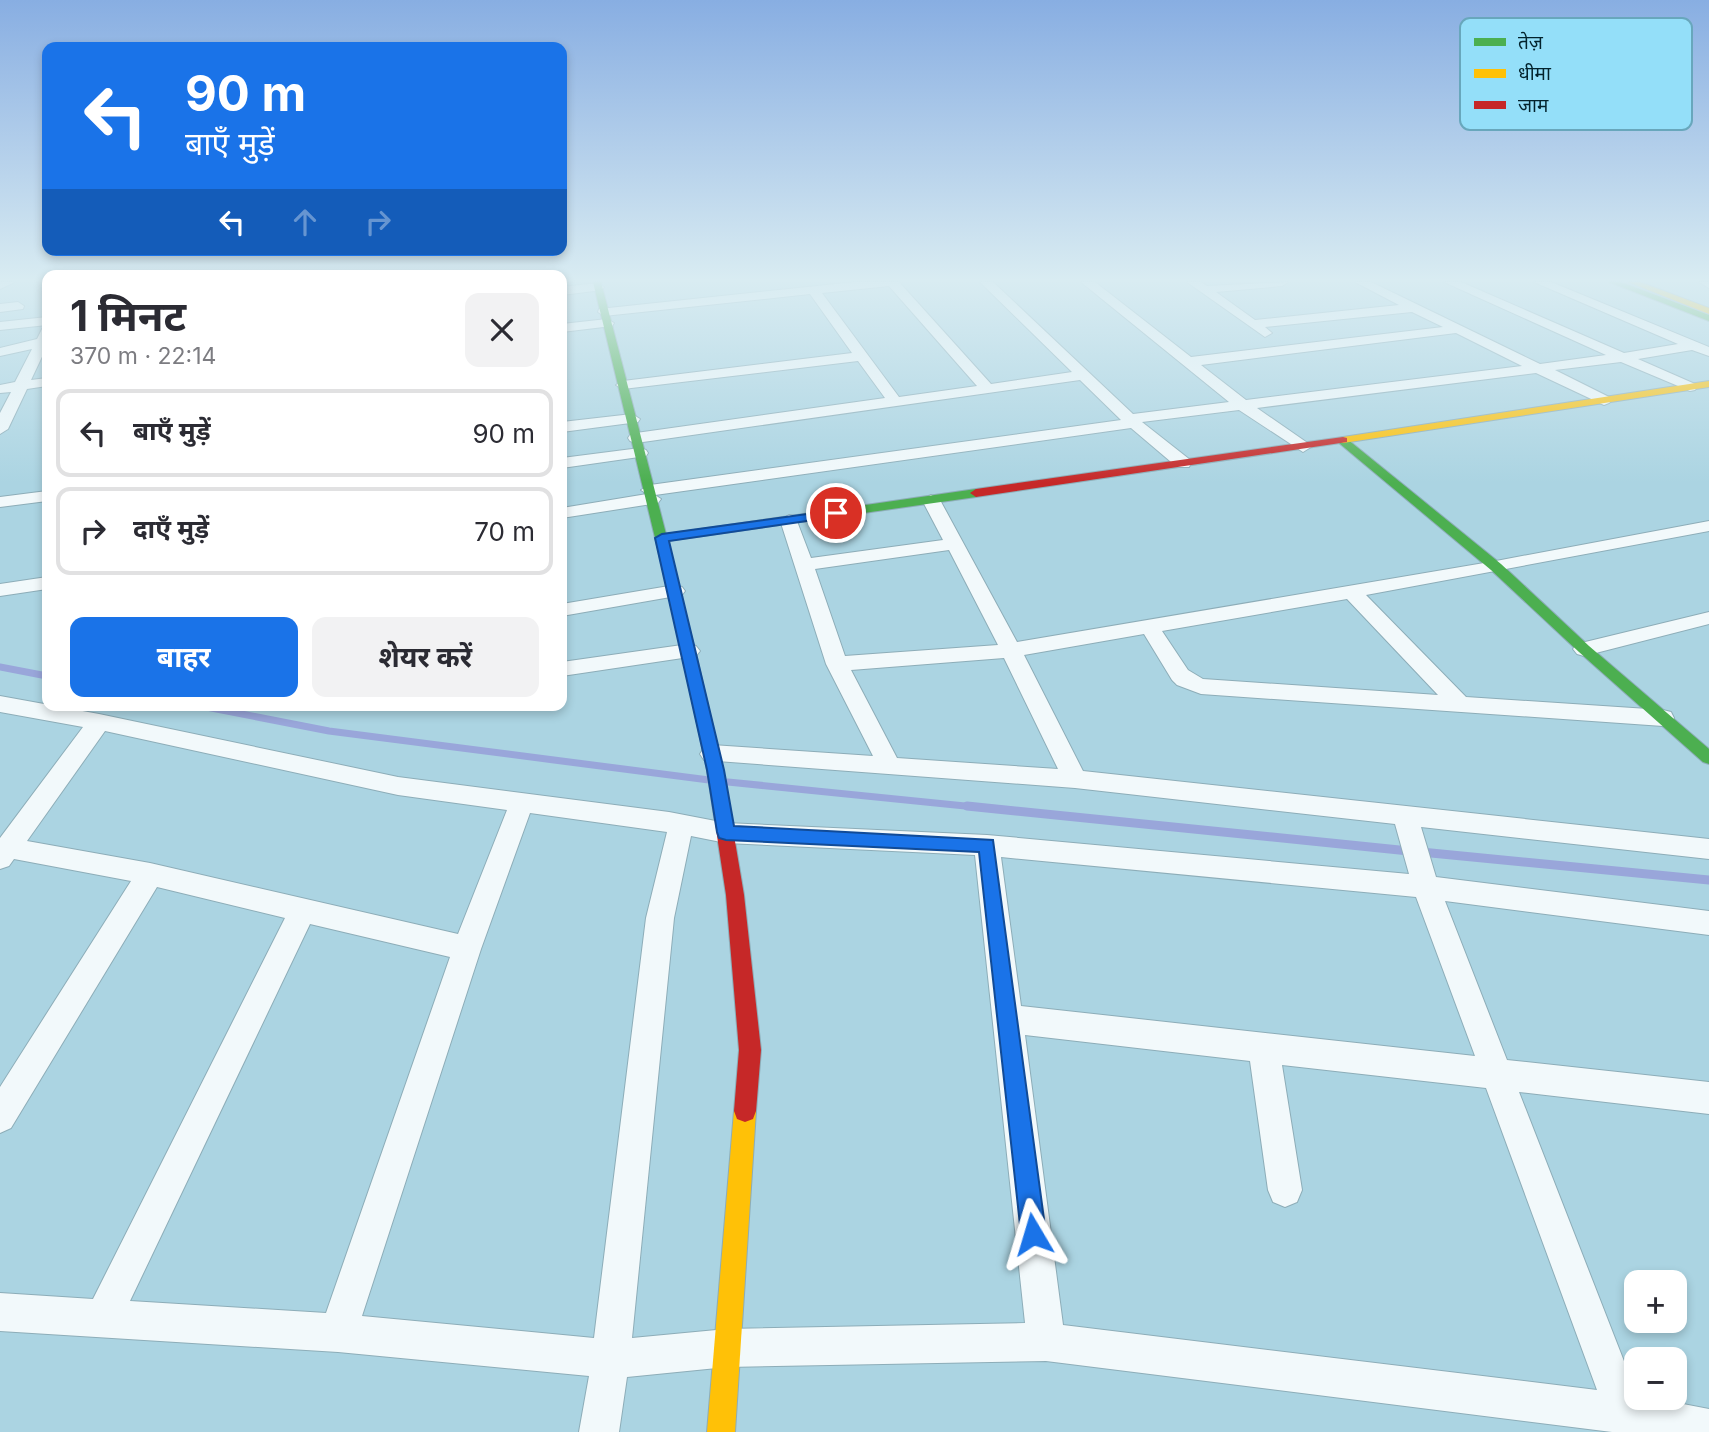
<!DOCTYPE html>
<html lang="hi">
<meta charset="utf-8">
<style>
body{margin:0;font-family:Inter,"Noto Sans Devanagari",sans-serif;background:#f2f2f3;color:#2b2b33;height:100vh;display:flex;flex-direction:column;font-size:26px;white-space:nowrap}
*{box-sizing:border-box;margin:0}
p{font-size:23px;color:#7c7c81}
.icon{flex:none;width:38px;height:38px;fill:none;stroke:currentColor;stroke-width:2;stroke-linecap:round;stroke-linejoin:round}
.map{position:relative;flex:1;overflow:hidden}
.sheet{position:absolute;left:42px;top:270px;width:525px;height:441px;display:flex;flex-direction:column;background:#fff;border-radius:14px;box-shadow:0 4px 10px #0003}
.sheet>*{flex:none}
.banner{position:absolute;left:42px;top:42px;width:525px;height:214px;border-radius:14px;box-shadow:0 4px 10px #0003;background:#1a73e8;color:#fff;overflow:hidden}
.tools{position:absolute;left:1624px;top:1270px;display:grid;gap:14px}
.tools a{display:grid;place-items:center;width:63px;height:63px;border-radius:14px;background:#fff;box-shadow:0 4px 10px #0003;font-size:35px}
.pin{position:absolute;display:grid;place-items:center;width:60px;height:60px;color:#fff;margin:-30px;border:4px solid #fff;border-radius:50%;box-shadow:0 2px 7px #0007}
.me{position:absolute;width:77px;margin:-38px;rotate:353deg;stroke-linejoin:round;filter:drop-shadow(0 0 5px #0008)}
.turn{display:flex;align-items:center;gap:24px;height:147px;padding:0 28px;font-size:32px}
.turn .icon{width:91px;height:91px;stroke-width:2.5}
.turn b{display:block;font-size:49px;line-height:60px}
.lanes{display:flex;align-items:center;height:66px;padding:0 28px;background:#0003;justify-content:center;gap:35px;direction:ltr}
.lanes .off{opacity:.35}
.round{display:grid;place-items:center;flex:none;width:74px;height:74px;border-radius:14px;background:#f2f2f3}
.head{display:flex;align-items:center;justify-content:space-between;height:119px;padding:0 28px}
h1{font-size:42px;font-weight:700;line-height:52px}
.cta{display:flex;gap:14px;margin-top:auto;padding:14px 28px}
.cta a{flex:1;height:80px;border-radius:14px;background:#1a73e8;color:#fff;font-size:28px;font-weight:700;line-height:80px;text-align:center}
.cta a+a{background:#f2f2f3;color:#2b2b33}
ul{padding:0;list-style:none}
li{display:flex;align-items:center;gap:21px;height:88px;margin:0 14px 10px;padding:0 14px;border:4px solid #e1e1e2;border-radius:14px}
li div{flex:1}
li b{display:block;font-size:26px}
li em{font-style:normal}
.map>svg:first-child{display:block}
</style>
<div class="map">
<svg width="1709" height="1432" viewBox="0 0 1709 1432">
<rect width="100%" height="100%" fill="#abd4e2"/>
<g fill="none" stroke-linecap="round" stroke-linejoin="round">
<!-- stream-far1 -->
<g stroke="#99a6da" stroke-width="7">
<polyline points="0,667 47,676"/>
<polyline points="196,705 329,731 709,780"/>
<polyline points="728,782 985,808"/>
</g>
<!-- stream -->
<g stroke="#99a6da" stroke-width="9">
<polyline points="967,806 1409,851"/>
<polyline points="1421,852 1709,880"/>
</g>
<defs>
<g id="street">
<polygon points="0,282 15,282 0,289"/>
<path d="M855,282h44l92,102 81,-12 -92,-90h13l140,132 96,-12 -148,-120h14l96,75 252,-30 -31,-15 -147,15 7,6 -7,4 -78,-55h14l6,4 81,-4 -6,4 -66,6 39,28 144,-15 -44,-23h16l169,82 66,-9 -162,-73h17l163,71 54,-9 -144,-62h17l158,65v9l-17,-6 -54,9 57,25 2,3 -2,3 -5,1 -69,-29 -66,8 54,27 3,3 -3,3 -5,2 -68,-32 -279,35 52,36 2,3 -8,5 -64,-42 -97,12 47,37 2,4 -2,4h-12l-46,-39 -476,67 6,4 -3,4 -96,15v-10l85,-14 -6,-4 9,-5 471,-65 -41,-40 -444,63 -6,-2 -2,-3 2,-3 6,-2 249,-35 -27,-37 -235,28 -7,-4 7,-4 229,-28 -42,-59 -206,22 -6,-4 1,-3zM889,286l88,100 -78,11 -77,-104zM1456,333l66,33 -276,34 -45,-35z"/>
<polygon points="1699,282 1709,282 1709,288"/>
<polygon points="598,283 604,287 602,290 562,295 562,287"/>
<polygon points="18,302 24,306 23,309 0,312 0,304"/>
<polygon points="47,317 47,325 0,330 0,322"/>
<polygon points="607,319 614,323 612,326 562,332 562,324"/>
<polygon points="47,328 47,346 31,380 47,378 47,386 27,389 8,429 0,434 0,413 11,392 0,393 0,385 15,382 32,349 0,356 0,348 37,339 42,329"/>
<polygon points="632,414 640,419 638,422 562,432 562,422"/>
<polygon points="640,448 646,450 648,453 646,456 562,468 562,458"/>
<polygon points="47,491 47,501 0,507 0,497"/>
<path d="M931,495l9,5 77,142 479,-81 213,-40v10l-343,64 100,102 197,13 8,2 3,6 -3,6 -8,2 -462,-32 -24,-9 -5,-5 -28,-46 -120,21 59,116 626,68v20l-288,-32 15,50 273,34v24l-264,-34 62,159 202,22v32l-190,-22 117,300v6h16l57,11v23h-97l-566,-71 -319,6 -100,10 -8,55h-40l10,-56 -251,-24 -338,-21v-38l93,6 192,-381 -128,-31 -146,241 -11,5v-46l131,-206 -117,-22 -5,7 -9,3v-31l83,-111 -83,-15v-16l99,18 299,63 271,35 57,11 261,12 422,39 -14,-50 -320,-36 -371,-28 -4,-6 4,-6 8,-3 161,11 -47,-92 -46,-144 9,-5 6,1 16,42 132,-18 -21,-40zM949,550l49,95 -153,11 -30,-87zM1347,599l91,96 -235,-16 -15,-9 -26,-39zM1004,658l54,111 -161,-11 -46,-88zM105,731l293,64 109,15 -49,124 -308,-71 -123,-22zM530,813l137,19 -21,86 -52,420 -232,-22 119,-367zM691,836l35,7 249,12 50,468 -298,6 -95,9 42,-420zM1001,857l415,40 59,159 -454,-50zM310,924l140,33 -124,356 -196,-12zM1025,1035l225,26 18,129 5,12 12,5 12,-5 5,-12 -20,-125 204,23 111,302 -534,-65z"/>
<polygon points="47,577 47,589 0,596 0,584"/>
<polygon points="675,585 682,587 685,591 682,595 562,616 562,604"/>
<polygon points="1709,612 1709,624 1584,656 1577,654 1573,649 1577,644"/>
<polygon points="689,644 696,646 700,651 696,656 562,676 562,662"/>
</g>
<g id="fast">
<polygon points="593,282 601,282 666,534 976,489 982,493 976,497 667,541 696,654 694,657 684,657"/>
<polygon points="1609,282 1621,282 1709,315 1709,321"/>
<polygon points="1339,439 1347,439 1501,564 1589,646 1709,749 1709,764 1703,762 1579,652 1491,570 1339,443"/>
</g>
<g id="slow">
<polygon points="1628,282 1640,282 1709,308 1709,314"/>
<polygon points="1709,381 1709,387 1343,443 1337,440 1343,437"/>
<polygon points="745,1100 753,1103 756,1111 735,1432 707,1432 734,1111 737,1103"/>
</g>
<g id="jam">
<polygon points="1343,437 1347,438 1347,442 976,497 970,493 976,489"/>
<polygon points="689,649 696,654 723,770 744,895 761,1050 756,1111 753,1119 745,1122 737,1119 734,1111 739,1050 726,895 707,770 682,654"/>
</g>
</defs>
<!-- street casing -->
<use href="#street" stroke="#8dadb8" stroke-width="2"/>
<!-- fast casing -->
<use href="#fast" stroke="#8dadb8" stroke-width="2"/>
<!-- slow casing -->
<use href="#slow" stroke="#8dadb8" stroke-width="2"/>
<!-- jam casing -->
<use href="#jam" stroke="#8dadb8" stroke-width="2"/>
<!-- street -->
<use href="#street" fill="#f2f9fb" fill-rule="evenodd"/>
<!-- fast -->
<use href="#fast" fill="#4caf50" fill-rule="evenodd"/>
<!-- slow -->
<use href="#slow" fill="#ffc107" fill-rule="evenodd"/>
<!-- jam -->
<use href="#jam" fill="#c62828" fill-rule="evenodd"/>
</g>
<!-- sky -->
<linearGradient id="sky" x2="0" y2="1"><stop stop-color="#88aee2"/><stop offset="0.58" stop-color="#d9ecf2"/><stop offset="1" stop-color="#d9ecf2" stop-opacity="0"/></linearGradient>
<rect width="1709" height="483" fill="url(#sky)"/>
<!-- route -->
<polygon fill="#1a73e8" stroke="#114b97" stroke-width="2" points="836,510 843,513 841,516 669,541 724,770 734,826 993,840 1046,1234 1042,1243 1033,1247 1025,1243 1021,1234 979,852 726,840 719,838 717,832 707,770 655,538 662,534"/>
<!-- legend -->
<rect x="1460" y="18" width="232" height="112" rx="10" fill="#94dff9" stroke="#68a7bc" stroke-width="2"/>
<rect x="1474" y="38" width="32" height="8" fill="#4caf50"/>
<rect x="1474" y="69" width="32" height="9" fill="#ffc107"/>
<rect x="1474" y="101" width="32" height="8" fill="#c62828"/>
<g font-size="19" fill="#03232d">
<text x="1518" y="49">तेज़</text>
<text x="1518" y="80">धीमा</text>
<text x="1518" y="112">जाम</text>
</g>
</svg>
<div class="tools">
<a>+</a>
<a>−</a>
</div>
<div class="pin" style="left:836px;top:513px;background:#d93025"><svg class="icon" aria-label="arrive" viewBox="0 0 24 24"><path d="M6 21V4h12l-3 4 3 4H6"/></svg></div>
<svg class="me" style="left:1033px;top:1234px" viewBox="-20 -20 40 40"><path d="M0-17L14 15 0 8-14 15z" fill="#1a73e8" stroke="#fff" stroke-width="4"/></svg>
<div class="banner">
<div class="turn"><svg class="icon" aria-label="left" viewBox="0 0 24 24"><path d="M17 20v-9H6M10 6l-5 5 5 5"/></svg><div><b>90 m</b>बाएँ मुड़ें</div></div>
<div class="lanes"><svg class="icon" aria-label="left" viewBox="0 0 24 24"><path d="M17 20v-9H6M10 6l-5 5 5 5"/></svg><svg class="icon off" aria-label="ahead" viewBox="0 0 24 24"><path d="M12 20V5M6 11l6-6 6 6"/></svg><svg class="icon off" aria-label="right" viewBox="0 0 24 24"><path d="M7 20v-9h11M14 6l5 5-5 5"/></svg></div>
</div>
<section class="sheet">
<div class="head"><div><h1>1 मिनट</h1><p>370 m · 22:14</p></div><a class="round"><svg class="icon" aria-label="close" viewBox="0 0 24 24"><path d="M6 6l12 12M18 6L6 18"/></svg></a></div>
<ul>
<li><svg class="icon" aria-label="left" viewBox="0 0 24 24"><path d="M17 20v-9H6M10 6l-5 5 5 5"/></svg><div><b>बाएँ मुड़ें</b></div><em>90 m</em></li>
<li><svg class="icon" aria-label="right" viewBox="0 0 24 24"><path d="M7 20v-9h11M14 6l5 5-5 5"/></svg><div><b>दाएँ मुड़ें</b></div><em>70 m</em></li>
</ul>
<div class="cta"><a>बाहर</a><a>शेयर करें</a></div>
</section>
</div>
